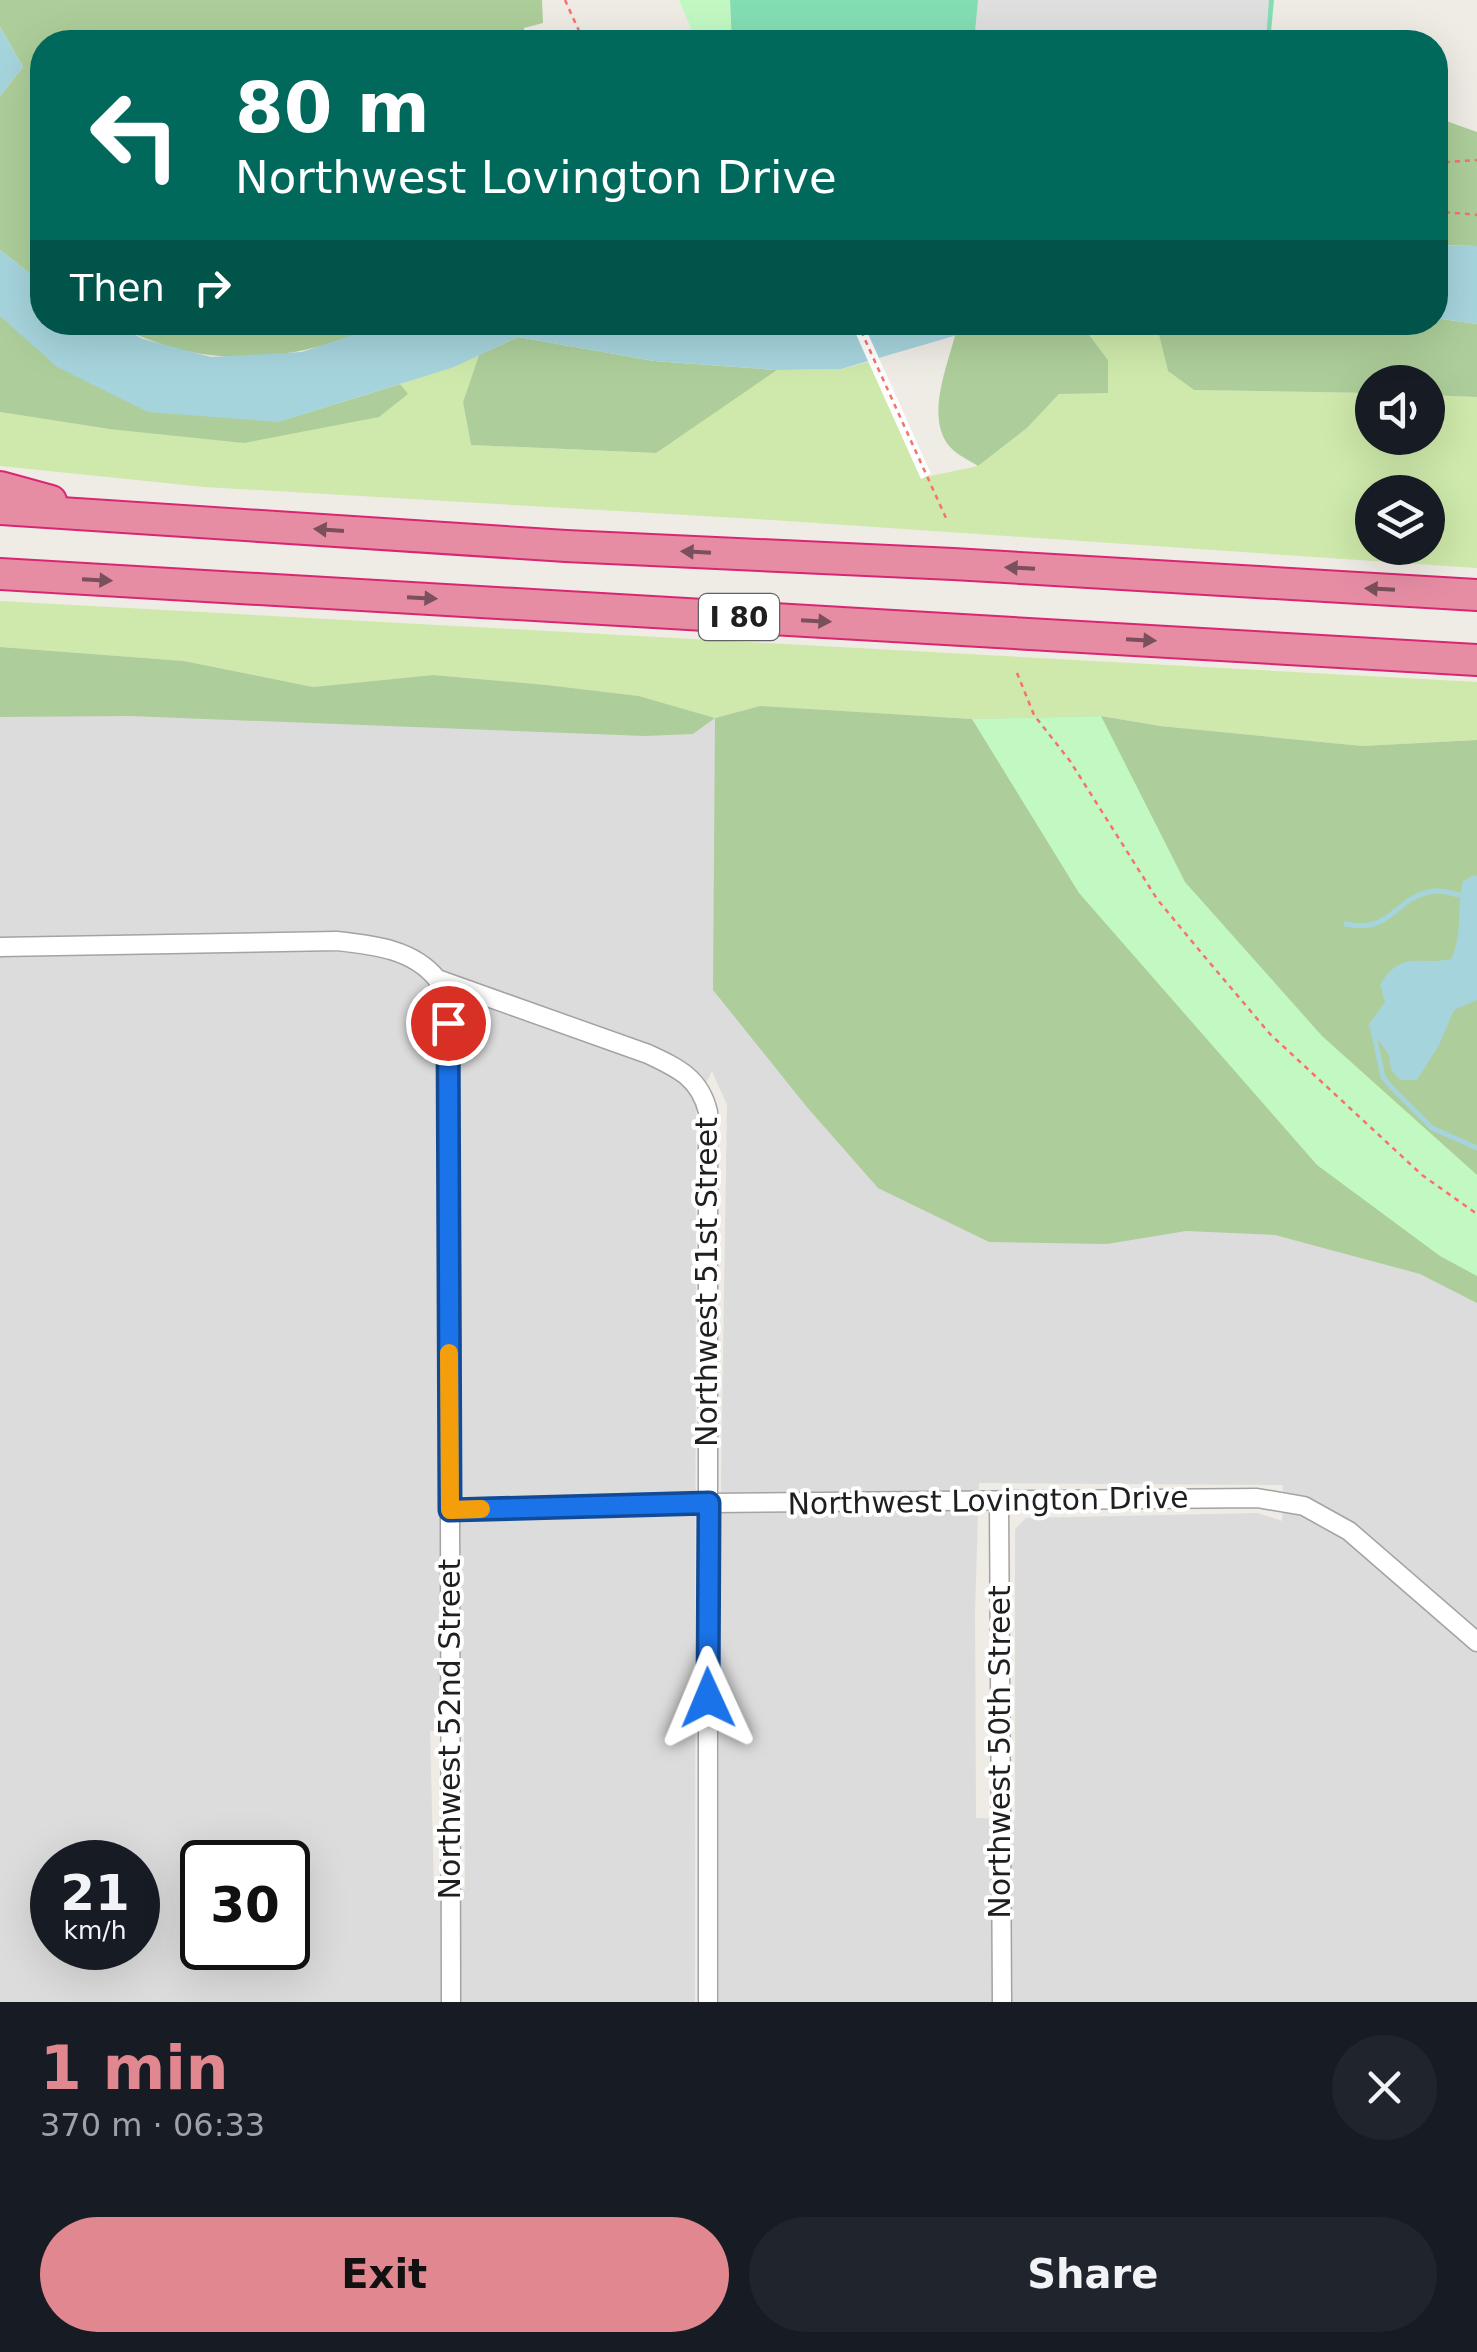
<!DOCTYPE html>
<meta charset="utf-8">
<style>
body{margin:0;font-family:"DejaVu Sans",sans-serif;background:#20242c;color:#f1f3f6;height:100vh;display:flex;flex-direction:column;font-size:38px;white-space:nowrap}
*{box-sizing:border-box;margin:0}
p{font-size:32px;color:#9ea1a6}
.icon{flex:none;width:55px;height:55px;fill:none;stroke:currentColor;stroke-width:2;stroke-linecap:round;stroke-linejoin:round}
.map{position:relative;height:2002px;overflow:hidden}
.panel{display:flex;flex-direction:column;background:#171b24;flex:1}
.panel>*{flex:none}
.banner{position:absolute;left:30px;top:30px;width:1418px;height:305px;border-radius:40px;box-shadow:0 10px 40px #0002;background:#00695c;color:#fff;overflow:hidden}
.buttons{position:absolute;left:1355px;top:365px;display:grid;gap:20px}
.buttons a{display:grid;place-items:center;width:90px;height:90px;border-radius:50%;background:#171b24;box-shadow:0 10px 40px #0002;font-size:50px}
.speed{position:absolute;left:30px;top:1840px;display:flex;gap:20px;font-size:50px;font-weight:700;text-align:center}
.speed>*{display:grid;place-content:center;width:130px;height:130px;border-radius:50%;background:#171b24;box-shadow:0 10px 40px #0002;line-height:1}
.speed small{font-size:25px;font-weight:400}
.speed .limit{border:5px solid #111;border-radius:15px;background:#fff;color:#111}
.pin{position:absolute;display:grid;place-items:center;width:85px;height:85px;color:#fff;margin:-42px;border:5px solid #fff;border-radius:50%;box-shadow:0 2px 10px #0007}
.me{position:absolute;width:110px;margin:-55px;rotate:359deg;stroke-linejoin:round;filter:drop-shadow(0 0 8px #0008)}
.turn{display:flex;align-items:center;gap:35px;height:210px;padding:0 40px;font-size:45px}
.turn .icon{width:130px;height:130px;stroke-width:2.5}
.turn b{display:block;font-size:70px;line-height:85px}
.then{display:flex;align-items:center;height:95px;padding:0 40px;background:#0003;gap:20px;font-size:38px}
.round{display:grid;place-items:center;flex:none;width:105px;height:105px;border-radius:52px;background:#20242c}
.head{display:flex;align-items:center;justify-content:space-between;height:170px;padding:0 40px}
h1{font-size:60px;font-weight:700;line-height:75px;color:#e0878f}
.cta{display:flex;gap:20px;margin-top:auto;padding:20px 40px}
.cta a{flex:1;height:115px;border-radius:60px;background:#e0878f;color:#111;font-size:40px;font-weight:700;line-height:115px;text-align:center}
.cta a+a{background:#20242c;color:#f1f3f6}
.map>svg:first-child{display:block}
</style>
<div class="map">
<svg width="1477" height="2002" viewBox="0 0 1477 2002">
<rect width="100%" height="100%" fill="#efebe5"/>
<!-- residential -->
<path fill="#dddcdc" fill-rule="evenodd" d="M0,705l715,13 762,558v726h-758v-393l8,-504 -15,-34 -16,33 -1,898h-695zM979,1483l304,2 -1,36 -24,-8 -232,5 -11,11v290l-39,-1 -1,-206zM464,1730l1,159 -31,1 -4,-159zM52,1862h86v86h-86zM202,1862h86v86h-86z"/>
<!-- grass -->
<g fill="#cee9ab" fill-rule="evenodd">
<path d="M1122,323h34l12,48 26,19 178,3v45h56v-43l49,2v171l-705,-48 -567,-33 -205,-21v-54l109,17 299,-34 -8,-11 79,-29 -16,47 8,43 184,8 122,-83 64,-1 28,-7 52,116 57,-12 49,-38 32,-34 49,-34 -24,-32zM1372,492h56v56h-56z"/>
<polygon points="0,601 1477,682 1477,740 1362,746 1160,726 1101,716 972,719 760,706 715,718 639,696 547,685 433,675 313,687 184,661 0,647"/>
</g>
<!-- forest -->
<g fill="#adce9a">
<polygon points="0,0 542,0 543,23 524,28 524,42 42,42 42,283 0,250 0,96 23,67 0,27"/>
<polygon points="1435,107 1449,122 1477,132 1477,246 1435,245"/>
<polygon points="0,316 278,422 400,384 408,394 379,417 244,443 109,429 0,412"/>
<polygon points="1435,318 1477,324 1477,397 1428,395 1428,382 1372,382 1372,393 1194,390 1168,371 1156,323 1435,322"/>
<path d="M112,323h280c-101,38 -180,52 -280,0z"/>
<path d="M1084,328l24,32v33l-49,1 -32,34 -49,38c-9,-6 -21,-11 -28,-19 -25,-29 -3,-79 5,-112l23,-6z"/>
<polygon points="518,337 654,361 777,370 656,453 471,445 463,402 479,355"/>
<polygon points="0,647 184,661 313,687 433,675 547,685 639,696 715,718 760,706 972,719 1101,716 1160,726 1362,746 1477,740 1477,1303 1420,1274 1275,1235 1186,1231 1107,1244 989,1242 878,1188 806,1106 713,990 715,718 693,734 645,736 129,716 0,717"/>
</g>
<!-- park -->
<g fill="#c2f9c3">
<polygon points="679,0 730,0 732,42 697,42"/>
<polygon points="1101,716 1185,882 1322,1036 1477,1175 1477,1276 1440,1256 1317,1165 1079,893 972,719"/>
</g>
<!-- pitch -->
<polygon fill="#84deb4" points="730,0 1274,0 1270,42 732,42"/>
<!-- parking -->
<polygon fill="#dfdfdf" points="978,0 1269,0 1266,42 974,42"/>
<!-- water -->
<g fill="#a6d4dd">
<polygon points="0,27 23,67 0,96"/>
<polygon points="1435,245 1477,246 1477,324 1435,318"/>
<polygon points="0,250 42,283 42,322 112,323 143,339 211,357 302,352 392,322 1122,323 1084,328 978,329 841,369 777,370 654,361 518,337 454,367 278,422 148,412 57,367 0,316"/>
<path d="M1474,875l3,1v124l-23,10 -15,35 -22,35h-17l-9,-10 -2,-15 -21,-30 17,-23 -5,-17c21,-36 42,-19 71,-26 13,-26 5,-52 12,-78z"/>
</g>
<!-- pier -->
<polygon fill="#fff" points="846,323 867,323 865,327 931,474 921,479 855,332 848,329"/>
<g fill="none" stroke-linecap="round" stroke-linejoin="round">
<!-- stream -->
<g stroke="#a6d4dd" stroke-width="5">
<path d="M1346,924c45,10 48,-25 83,-32 10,-3 23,1 33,4"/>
<polyline points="1373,1030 1383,1077 1391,1087 1432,1128 1477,1148"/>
</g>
<defs>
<g id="street">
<path d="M0,947l337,-6c36,4 76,8 100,38l211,75c30,14 52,24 60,58v890"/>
<polyline points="437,979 449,1000 451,2002"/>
<polyline points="999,1502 1002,2002"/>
<polyline points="449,1510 709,1503 1257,1498 1304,1506 1349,1531 1477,1642"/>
</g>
<g id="highway">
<polyline points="0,487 51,501"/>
<polyline points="0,509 566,546 953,564 1477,595"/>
<polyline points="0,574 1477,660"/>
</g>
</defs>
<!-- street casing -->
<use href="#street" stroke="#a3a3a3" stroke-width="21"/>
<!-- highway casing -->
<use href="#highway" stroke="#d92671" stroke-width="34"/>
<!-- path -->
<g stroke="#f8716d" stroke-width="2.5" stroke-dasharray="5 5" stroke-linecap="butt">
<polyline points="565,0 584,42"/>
<polyline points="1435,163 1477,160"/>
<polyline points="1435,211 1477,215"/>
<polyline points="857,322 946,518"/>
<polyline points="1017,673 1034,715 1070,761 1157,899 1204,956 1270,1034 1422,1175 1477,1214"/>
</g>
<!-- street -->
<use href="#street" stroke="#fff" stroke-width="18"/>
<!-- highway -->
<use href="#highway" stroke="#e68da4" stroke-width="30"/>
</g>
<!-- one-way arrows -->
<defs><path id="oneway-solid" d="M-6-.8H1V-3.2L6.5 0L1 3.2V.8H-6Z" transform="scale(2.5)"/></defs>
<g fill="#79505b">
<use href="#oneway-solid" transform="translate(329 530) rotate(-176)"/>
<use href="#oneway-solid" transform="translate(696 552) rotate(-177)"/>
<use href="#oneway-solid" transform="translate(1020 568) rotate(-177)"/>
<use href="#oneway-solid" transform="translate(97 580) rotate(3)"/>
<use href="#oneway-solid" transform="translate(1380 589) rotate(-177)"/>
<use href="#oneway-solid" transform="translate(422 598) rotate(3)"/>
<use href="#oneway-solid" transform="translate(816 621) rotate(3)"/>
<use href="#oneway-solid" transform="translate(1141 640) rotate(3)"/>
</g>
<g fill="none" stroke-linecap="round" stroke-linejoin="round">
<defs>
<polyline id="route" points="448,1023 450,1510 709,1503 708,1698"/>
</defs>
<!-- route casing -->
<use href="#route" stroke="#114b97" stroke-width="25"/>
<!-- route -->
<use href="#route" stroke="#1a73e8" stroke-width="18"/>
<!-- slow -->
<polyline stroke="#f59e0b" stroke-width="18" points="449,1353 450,1510 481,1509"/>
</g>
<g text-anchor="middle" stroke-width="8" stroke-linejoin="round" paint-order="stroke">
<!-- shield labels -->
<rect fill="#fff" stroke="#626262" stroke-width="2.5" x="699" y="594" width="80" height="46" rx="8"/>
<g font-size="28" font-weight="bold" fill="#1f1f1f">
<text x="739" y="627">I 80</text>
</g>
<!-- street labels -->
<g font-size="30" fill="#1f1f1f" stroke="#fff">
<text transform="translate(707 1282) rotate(-90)" y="10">Northwest 51st Street</text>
<text transform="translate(988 1501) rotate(-1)" y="10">Northwest Lovington Drive</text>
<text transform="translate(450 1729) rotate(-90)" y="10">Northwest 52nd Street</text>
<text transform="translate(1000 1752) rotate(-90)" y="10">Northwest 50th Street</text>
</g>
</g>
</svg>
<div class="buttons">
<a><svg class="icon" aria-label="sound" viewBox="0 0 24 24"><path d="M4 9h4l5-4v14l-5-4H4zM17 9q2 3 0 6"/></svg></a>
<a><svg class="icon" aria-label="layers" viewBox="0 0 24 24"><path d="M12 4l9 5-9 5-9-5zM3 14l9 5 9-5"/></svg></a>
</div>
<div class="speed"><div>21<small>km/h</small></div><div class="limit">30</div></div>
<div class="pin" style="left:448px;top:1023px;background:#d93025"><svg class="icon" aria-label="arrive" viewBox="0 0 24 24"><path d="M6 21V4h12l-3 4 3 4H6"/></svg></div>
<svg class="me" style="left:708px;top:1698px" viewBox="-20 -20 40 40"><path d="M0-17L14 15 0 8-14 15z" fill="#1a73e8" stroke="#fff" stroke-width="4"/></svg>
<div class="banner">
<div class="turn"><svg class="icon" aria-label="left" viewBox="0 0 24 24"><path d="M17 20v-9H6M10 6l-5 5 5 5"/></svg><div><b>80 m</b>Northwest Lovington Drive</div></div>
<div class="then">Then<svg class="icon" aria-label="right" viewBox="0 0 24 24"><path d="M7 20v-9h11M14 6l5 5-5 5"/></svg></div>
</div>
</div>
<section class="panel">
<div class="head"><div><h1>1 min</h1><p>370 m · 06:33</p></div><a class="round"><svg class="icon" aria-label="close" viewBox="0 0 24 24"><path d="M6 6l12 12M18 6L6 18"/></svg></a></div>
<div class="cta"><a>Exit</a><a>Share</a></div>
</section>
